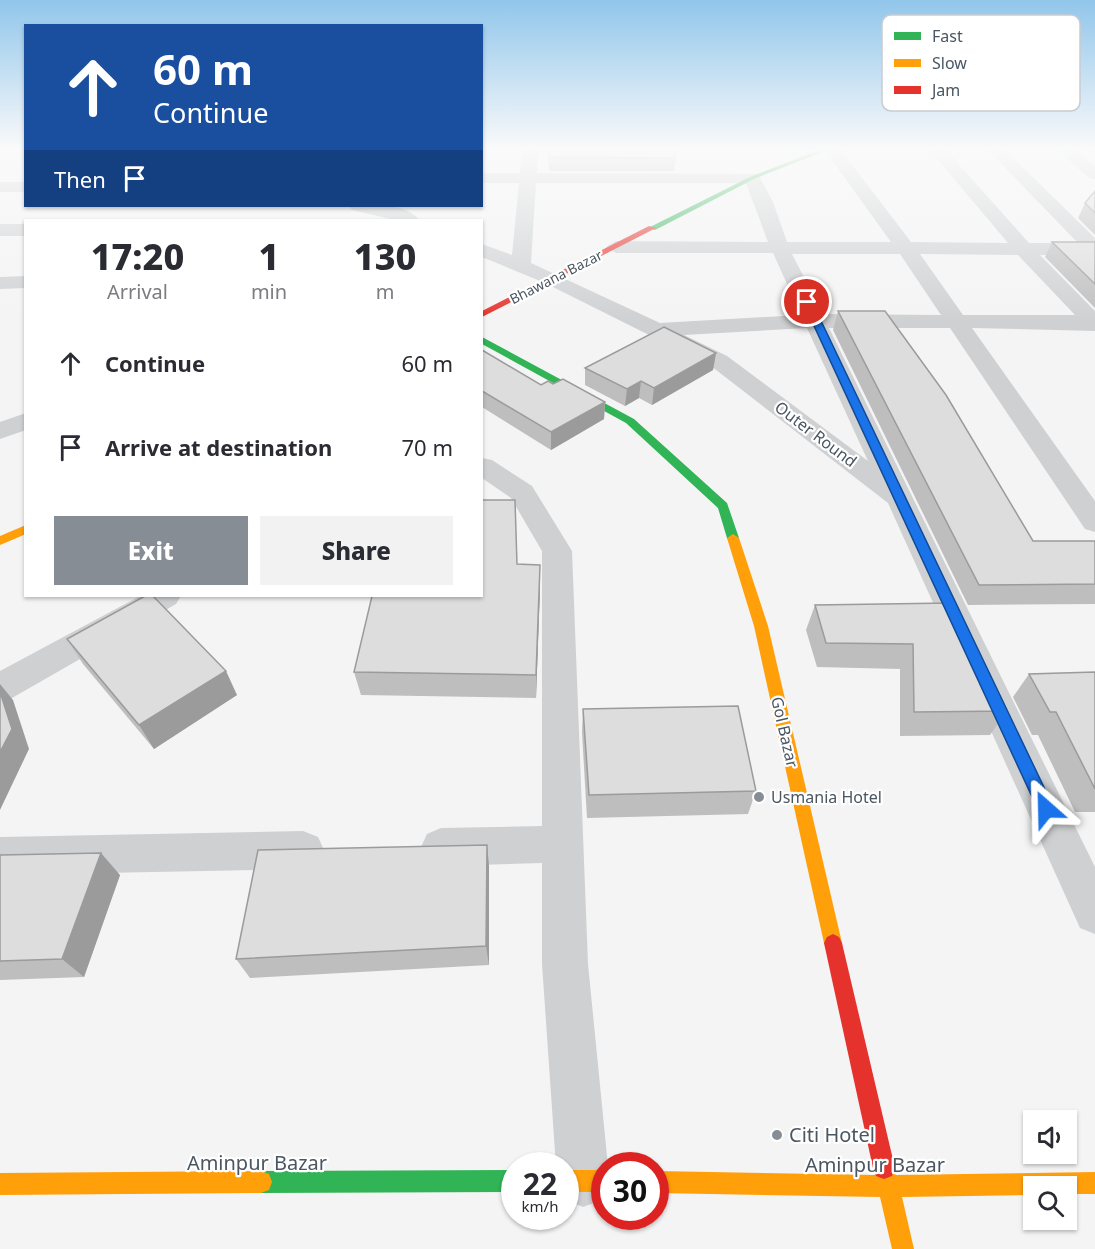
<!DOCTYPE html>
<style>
body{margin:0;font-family:"Noto Sans",sans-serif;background:#f2f2f3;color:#2b2b33;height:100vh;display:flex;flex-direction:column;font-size:22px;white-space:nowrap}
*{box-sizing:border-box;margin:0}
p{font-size:20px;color:#7c7c81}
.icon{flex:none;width:33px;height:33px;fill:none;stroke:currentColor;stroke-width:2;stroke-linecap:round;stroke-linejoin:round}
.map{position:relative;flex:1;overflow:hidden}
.details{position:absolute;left:24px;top:219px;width:459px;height:378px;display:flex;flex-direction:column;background:#fff;border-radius:0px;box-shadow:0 2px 4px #0004}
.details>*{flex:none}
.guide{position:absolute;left:24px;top:24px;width:459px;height:183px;border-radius:0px;box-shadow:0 2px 4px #0004;background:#1a4fa0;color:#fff;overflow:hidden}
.tools{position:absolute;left:1023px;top:1110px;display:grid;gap:12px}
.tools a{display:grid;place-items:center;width:54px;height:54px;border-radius:0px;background:#fff;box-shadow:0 2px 4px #0004;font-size:30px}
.speed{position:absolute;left:501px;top:1152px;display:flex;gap:12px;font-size:30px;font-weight:700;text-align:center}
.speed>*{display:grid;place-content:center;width:78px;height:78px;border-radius:50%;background:#fff;box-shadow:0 2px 4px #0004;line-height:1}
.speed small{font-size:15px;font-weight:400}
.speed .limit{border:9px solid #d22;background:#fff;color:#111}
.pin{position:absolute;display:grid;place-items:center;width:51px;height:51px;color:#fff;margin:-26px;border:3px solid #fff;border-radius:50%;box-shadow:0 2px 6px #0007}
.me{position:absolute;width:66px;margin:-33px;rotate:335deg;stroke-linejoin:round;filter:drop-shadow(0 0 4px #0008)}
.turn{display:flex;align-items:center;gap:21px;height:126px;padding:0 30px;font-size:27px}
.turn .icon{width:78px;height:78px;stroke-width:2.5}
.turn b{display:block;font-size:42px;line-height:51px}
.then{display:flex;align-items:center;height:57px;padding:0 30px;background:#0003;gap:12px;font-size:22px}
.eta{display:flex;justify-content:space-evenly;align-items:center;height:102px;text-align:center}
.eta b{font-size:36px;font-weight:800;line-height:42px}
.button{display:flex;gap:12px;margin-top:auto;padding:12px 30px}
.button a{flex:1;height:69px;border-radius:0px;background:#868d94;color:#fff;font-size:24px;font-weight:800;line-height:69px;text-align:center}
.button a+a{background:#f2f2f3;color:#2b2b33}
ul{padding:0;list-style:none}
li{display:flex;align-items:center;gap:18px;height:84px;padding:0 30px}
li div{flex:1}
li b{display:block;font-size:22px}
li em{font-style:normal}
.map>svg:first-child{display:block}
</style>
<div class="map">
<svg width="1095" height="1249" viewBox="0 0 1095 1249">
<rect width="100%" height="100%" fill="#f4f4f4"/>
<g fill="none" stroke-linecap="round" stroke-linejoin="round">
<!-- street -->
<g fill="#ced0d2" fill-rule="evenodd">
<path d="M522,149h16l-1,24 221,1 15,28 14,40h104l-67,-93h16l71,93 97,1 -79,-94h16l84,94h49l-91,-94h17l91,89v17h-55l55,56v20l-123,-3 123,173v31l-10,-3 -135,-201h-121l266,539v67l-15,-6 -192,-425 -177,-137 -166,-83 -63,-26v-13l30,11 7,-72h-37v-10h38zM536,183h210l22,59 -152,-1 -10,6 10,6h157l28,62 -141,8 -129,-60zM792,254h108l41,61 -118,-1zM920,254l98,1 57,60h-112zM807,328l61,133 -141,-105 -43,-21z"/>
<polygon points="1056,149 1073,149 1095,166 1095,179 1089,178"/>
<rect x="0" y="182" width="26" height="10"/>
<path d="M349,206c19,-2 57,-4 70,14h-24l-43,-10z"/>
<rect x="0" y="224" width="26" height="12"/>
<polygon points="26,276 26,288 0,289 0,277"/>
<polygon points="26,413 26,430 0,439 0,422"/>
<polygon points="482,458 492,460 532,486 572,551 588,964 608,1166 604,1166 604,1193 602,1200 583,1207 566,1200 566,1166 556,1166 542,964 542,863 441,866 427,860 421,847 427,834 441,828 542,826 542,551 511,498 482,478"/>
<polygon points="140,596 181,596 176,604 12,698 0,702 0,671"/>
<polygon points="303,831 318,837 324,850 318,863 303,869 0,875 0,837"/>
</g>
<!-- fast -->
<g fill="#30b455" fill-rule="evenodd">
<polygon points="822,149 830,149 754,179 655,230 648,228 750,177"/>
<polygon points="482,337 634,419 727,503 739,538 737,541 729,541 727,538 718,508 626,423 482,344"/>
<polygon points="514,1170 514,1192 261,1193 253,1190 250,1182 253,1174 261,1171"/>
</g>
<!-- slow -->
<g fill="#ff9f0a" fill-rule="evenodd">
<polygon points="26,525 26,534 0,545 0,536"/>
<polygon points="733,534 739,538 768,626 842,943 839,949 833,952 827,949 824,943 754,626 727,538"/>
<polygon points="884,1157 892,1160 896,1175 1095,1172 1095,1194 1066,1194 1066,1186 1034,1186 1034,1195 902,1197 914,1249 892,1249 880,1197 656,1193 656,1171 875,1175 873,1168 876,1160"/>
<rect x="566" y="1170" width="38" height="22"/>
<polygon points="261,1171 269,1174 272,1182 269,1190 261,1193 0,1195 0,1173"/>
</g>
<!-- jam -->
<g fill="#e5322d" fill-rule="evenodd">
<polygon points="649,226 656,228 482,317 482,311"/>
<polygon points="833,934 839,937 842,943 895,1168 892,1176 884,1179 876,1176 873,1168 824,943 827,937"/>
</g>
</g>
<!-- wall -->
<g fill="#bebebf">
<polygon points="547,149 672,149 676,158 674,171 549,171"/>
<polygon points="1095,191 1095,235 1078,218 1085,203"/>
<polygon points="1052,242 1095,242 1095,308 1045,257"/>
<polygon points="838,311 1033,541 1095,541 1095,604 968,605 833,330"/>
<polygon points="482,350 541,385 553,384 605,402 604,419 551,450 482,407"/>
<polygon points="716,353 713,370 652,405 639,398 625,406 585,385 585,368"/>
<polygon points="517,564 540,565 540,588 536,698 361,695 354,672"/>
<polygon points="950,603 982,674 1007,711 990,735 900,736 900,669 817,667 806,630 815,605"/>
<polygon points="67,639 237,695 154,749 83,664"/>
<polygon points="1095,672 1095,812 1075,812 1038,735 1032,735 1013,697 1029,674"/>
<polygon points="583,709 756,791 748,814 587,818 582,733"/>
<polygon points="487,845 489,866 489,965 250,978 236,959"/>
<polygon points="0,855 120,875 84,977 0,980"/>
</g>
<!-- shaded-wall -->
<g fill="#9b9b9b">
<polygon points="716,353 713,370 652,405 654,388"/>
<polygon points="641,381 639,398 625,406 627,389"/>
<polygon points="605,402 604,419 551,450 551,432"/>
<polygon points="540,565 540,588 536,698 536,675"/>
<polygon points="226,671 237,695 154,749 139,725"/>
<polygon points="0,684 13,700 29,749 0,810"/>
<polygon points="487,845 489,866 489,965 486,946"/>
<polygon points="101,853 120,875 84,977 62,959"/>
</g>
<!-- building -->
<g fill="#ddddde" stroke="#9b9b9b" stroke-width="1.5">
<polygon points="548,149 672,149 676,158 549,157"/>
<polygon points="1095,191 1095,213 1085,203"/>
<polygon points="1052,242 1095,242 1095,284"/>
<polygon points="838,311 885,311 946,395 1033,541 1095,541 1095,584 979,585"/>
<polygon points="664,327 716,353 654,388 641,381 627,389 585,368"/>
<polygon points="482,350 541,385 548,381 553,384 563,379 605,402 551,432 482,391"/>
<polygon points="482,500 515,500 517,564 540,565 536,675 354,672 372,596 482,596"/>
<polygon points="145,596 153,596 226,671 139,725 67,639"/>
<polygon points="950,603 982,674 989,673 1007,711 914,712 913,644 826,643 815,605"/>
<polygon points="1095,672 1095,789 1056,712 1050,712 1029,674"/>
<polygon points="0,692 12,729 0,752"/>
<polygon points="738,706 756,791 589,795 583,709"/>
<polygon points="487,845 486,946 236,959 258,850"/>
<polygon points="101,853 62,959 0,961 0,855"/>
</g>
<!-- sky -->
<linearGradient id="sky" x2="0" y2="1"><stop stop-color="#91c6eb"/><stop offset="0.46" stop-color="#fafafa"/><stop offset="1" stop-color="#fafafa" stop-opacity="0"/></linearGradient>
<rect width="1095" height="323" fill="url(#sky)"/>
<!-- route -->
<polygon fill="#1a73e8" stroke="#114b97" stroke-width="1.5" points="807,300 812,302 1052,804 1054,809 1052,814 1046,816 1040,814 803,302"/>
<!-- markers -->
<g fill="#868d94" stroke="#fff" stroke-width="2">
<circle cx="759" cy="797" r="6"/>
<circle cx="777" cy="1135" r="6"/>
</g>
<g text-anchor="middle" stroke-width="4.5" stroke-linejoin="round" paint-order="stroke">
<!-- far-street labels -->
<g font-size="14" fill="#4a5661" stroke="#fff">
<text transform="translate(556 277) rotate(-27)" y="5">Bhawana Bazar</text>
</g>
<!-- street labels -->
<g font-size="16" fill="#4a5661" stroke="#fff">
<text transform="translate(816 434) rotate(37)" y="6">Outer Round</text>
<text transform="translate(785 732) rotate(77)" y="6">Gol Bazar</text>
</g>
<!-- poi labels -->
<g font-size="16" fill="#4a5661" stroke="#fff" text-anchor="start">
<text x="771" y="803">Usmania Hotel</text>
</g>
<!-- near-poi labels -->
<g font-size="20" fill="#4a5661" stroke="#fff" text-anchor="start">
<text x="789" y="1142">Citi Hotel</text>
</g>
<!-- near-street labels -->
<g font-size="20" fill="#4a5661" stroke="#fff">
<text x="257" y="1170">Aminpur Bazar</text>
<text x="875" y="1172">Aminpur Bazar</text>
</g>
</g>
<!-- legend -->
<rect x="882" y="15" width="198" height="96" rx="9" fill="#fff" stroke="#c9ccd0" stroke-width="1.5"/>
<rect x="894" y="32" width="27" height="8" fill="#30b455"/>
<rect x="894" y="59" width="27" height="8" fill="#ff9f0a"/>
<rect x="894" y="86" width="27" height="8" fill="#e5322d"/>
<g font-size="16" fill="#4a5661">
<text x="932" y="42">Fast</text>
<text x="932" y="69">Slow</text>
<text x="932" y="96">Jam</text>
</g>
</svg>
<div class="tools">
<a><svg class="icon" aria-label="sound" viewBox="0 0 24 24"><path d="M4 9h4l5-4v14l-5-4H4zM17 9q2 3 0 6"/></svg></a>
<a><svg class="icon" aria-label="search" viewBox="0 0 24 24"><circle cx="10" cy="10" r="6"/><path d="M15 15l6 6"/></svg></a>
</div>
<div class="speed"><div>22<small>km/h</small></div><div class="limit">30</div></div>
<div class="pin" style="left:807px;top:302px;background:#d93025"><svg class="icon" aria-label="arrive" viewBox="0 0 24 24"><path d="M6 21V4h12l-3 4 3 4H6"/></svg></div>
<svg class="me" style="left:1046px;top:809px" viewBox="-20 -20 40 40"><path d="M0-17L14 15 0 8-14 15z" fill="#1a73e8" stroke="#fff" stroke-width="4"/></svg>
<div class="guide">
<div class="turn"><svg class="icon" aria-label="ahead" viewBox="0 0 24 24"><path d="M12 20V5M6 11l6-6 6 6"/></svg><div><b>60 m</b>Continue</div></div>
<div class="then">Then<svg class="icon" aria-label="arrive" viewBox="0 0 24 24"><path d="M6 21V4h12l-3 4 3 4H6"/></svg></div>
</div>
<section class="details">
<div class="eta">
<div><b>17:20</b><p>Arrival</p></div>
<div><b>1</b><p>min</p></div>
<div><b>130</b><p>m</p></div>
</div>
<ul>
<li><svg class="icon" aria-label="ahead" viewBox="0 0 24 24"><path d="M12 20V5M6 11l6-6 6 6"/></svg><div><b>Continue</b></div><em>60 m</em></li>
<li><svg class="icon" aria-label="arrive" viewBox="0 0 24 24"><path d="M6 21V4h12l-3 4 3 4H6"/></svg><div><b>Arrive at destination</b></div><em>70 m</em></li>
</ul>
<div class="button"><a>Exit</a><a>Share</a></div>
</section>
</div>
